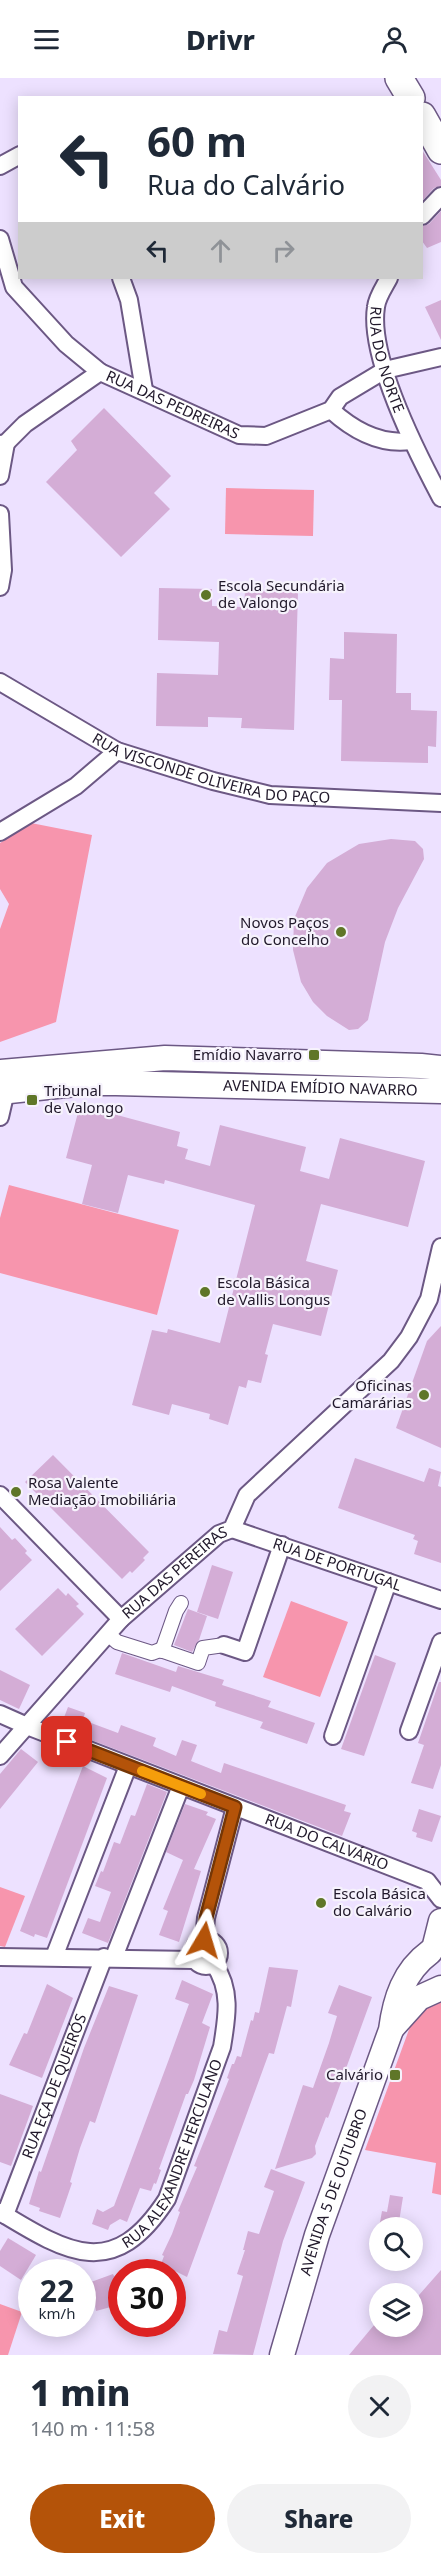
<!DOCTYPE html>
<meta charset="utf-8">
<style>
body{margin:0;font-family:"Noto Sans",sans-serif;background:#f2f2f3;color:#1f2937;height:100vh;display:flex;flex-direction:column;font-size:22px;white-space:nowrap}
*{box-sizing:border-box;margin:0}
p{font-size:20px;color:#747a83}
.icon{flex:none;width:33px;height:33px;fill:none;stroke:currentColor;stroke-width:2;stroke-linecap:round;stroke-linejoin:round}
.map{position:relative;height:2277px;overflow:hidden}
.drawer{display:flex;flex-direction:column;background:#fff;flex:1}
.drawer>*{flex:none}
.hud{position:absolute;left:18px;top:18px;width:405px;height:183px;border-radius:0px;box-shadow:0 3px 15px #0003;background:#fff;color:#1f2937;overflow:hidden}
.fabs{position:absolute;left:369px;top:2139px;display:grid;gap:12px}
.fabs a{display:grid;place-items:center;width:54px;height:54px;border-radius:50%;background:#fff;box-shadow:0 3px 15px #0003;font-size:30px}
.speed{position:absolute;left:18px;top:2181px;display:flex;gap:12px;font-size:30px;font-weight:700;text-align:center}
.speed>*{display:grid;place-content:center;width:78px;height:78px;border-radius:50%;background:#fff;box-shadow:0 3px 15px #0003;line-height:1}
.speed small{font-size:15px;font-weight:400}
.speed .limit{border:9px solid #d22;background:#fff;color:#111}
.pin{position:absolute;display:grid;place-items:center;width:51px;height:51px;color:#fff;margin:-26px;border-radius:12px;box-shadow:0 3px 9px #0006}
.me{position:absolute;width:66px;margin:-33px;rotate:7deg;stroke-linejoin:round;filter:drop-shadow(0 0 4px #0008)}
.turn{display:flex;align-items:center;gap:21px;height:126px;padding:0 30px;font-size:27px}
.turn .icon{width:78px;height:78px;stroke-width:2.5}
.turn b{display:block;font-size:42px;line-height:51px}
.lanes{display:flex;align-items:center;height:57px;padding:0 30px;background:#0003;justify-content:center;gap:30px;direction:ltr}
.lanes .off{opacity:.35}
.round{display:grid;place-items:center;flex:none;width:63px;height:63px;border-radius:32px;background:#f2f2f3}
.headline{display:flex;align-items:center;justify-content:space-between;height:102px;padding:0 30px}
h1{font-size:36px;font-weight:800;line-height:45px}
.primary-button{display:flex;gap:12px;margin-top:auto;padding:12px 30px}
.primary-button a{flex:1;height:69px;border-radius:36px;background:#b45309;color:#fff;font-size:24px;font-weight:800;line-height:69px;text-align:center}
.primary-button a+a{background:#f2f2f3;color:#1f2937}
header{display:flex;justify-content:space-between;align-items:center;height:78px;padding:0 30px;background:#fff;font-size:27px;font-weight:800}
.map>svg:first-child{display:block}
</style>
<header><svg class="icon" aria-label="menu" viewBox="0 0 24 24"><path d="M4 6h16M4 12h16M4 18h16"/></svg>Drivr<svg class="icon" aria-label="person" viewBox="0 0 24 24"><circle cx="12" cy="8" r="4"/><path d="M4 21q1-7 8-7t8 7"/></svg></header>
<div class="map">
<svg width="441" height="2277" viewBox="0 0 441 2277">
<rect width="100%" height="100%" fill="#ede1ff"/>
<!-- green -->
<g fill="#f795ad">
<polygon points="226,410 314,412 313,458 225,456"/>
<polygon points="31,745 92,757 56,944 0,964 0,851 9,826 0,811 0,765"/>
<polygon points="9,1107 179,1152 157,1237 0,1195 0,1140"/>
<polygon points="291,1523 348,1544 320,1619 263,1599"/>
<polygon points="0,1809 25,1818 5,1869 0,1868"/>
<polygon points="441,1921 441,2117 432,2115 436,2085 365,2072 411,1946 433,1924"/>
<polygon points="0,2226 22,2234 8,2277 0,2277"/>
</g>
<!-- building -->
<g fill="#d4add6">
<polygon points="422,72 441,102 441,108 434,110 422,123"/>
<polygon points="441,133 441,164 427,170 422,163 422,148 429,146"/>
<polygon points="441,222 441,262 425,229"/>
<polygon points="104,330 171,398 154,415 170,431 121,479 46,404 77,372 71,363"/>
<polygon points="159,510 212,511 212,528 244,529 245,513 298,514 294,652 241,650 242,640 208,639 208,649 156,648 157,595 218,597 219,564 158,562"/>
<polygon points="344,554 397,556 396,615 411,615 411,632 437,633 436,669 428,668 428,685 341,683 342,622 329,622 330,580 344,581"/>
<polygon points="391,761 415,763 423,771 424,781 398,830 385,864 368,942 358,951 349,952 327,938 313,924 301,904 293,872 294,841 307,810 327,785 359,766"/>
<polygon points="80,1027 180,1054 177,1068 188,1071 185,1081 210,1088 220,1047 306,1069 300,1093 329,1101 340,1060 425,1083 408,1149 321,1126 306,1183 338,1192 321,1258 273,1246 265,1276 268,1277 261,1305 248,1302 246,1310 239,1308 228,1347 209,1341 210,1336 172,1326 169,1337 132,1327 152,1252 167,1255 168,1251 220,1265 255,1127 165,1102 164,1106 128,1097 118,1135 82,1126 92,1087 66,1080"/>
<polygon points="441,1248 441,1370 396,1350 427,1263"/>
<polygon points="53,1377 149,1474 143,1480 145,1482 132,1495 130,1493 122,1501 25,1404"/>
<polygon points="355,1380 424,1404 429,1390 441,1394 438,1408 441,1409 441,1485 414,1476 418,1463 413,1461 415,1457 338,1430"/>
<polygon points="0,1449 12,1462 15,1460 27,1473 25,1475 32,1482 0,1513"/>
<polygon points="212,1487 233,1494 218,1541 197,1534"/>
<polygon points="58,1510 66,1518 68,1515 79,1526 76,1528 84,1536 42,1578 15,1551"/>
<polygon points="188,1531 207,1538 199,1562 192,1574 174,1567"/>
<polygon points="122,1575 176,1594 178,1588 224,1602 222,1607 271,1623 268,1629 315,1645 307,1666 260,1650 263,1644 215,1628 216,1624 172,1608 170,1614 115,1596"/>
<polygon points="375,1577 396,1585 364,1678 341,1671"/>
<polygon points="0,1592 30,1607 19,1631 0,1622"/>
<polygon points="439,1604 441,1604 441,1687 433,1711 411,1705 424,1667 418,1665"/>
<polygon points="68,1629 85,1635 83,1642 118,1655 121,1647 156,1660 153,1668 176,1678 182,1662 197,1667 191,1683 221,1695 224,1685 346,1727 344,1733 351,1735 342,1758 60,1650"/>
<polygon points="21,1671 38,1684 0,1731 0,1696"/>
<polygon points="83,1688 107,1700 47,1860 35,1856 34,1859 20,1853"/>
<polygon points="147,1706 167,1714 108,1865 82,1855 88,1840 100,1844 111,1814 95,1808 101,1793 103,1794 114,1764 120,1766 131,1737 135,1738"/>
<polygon points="185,1726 208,1734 206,1737 216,1741 194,1791 201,1793 179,1864 159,1857 168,1833 163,1831 183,1782 166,1774"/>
<polygon points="419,1731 441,1738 432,1764 416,1759 417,1755 412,1753"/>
<polygon points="269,1889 298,1892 291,1929 287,1928 274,1976 269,1975 187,2199 161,2186 164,2178 162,2177 172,2156 180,2134 178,2133 197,2089 194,2088 229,2001 227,2000 232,1986 234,1986 237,1978 241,1979 251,1942 253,1943 255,1934 259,1935"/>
<polygon points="182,1902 213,1916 202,1945 210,1949 194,2002 188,2016 186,2016 159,2091 161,2092 156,2106 154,2105 151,2113 140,2110 127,2144 120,2141 110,2147 108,2152 92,2146 97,2131 103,2134 114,2128 169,1981 189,1926 175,1921"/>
<polygon points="47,1906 73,1920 42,2000 9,1987 24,1955 27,1956"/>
<polygon points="339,1907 372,1919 328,2040 326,2039 315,2068 316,2076 312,2080 275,2091 303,2007 313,2010 329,1965 337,1938 328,1935"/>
<polygon points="109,1908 138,1917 95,2045 90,2043 80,2070 70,2104 72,2105 60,2140 39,2133 40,2130 29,2126 39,2093 41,2094 84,1970"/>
<polygon points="0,2016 33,2028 11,2088 0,2084"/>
<polygon points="271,2091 305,2104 283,2163 253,2277 213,2276 219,2252 227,2254 243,2198 237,2196 245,2172 243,2172 248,2153 259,2156 274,2113 264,2109"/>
<polygon points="390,2117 403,2119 398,2150 379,2150 382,2133 387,2134"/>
<polygon points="8,2160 36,2177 21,2202 0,2188 0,2173"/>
<polygon points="441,2192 441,2277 349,2277 380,2240 380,2248 412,2248 412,2225"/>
<polygon points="122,2195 122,2226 96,2233 91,2204 113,2196 114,2198"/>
</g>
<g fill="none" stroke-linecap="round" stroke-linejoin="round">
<defs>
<g id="pedestrian">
<polyline points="108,1556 117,1564 152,1575 160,1572 198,1585 203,1570 224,1567"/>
<polyline points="162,1573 176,1533 181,1525"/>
</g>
<g id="minor">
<polyline points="0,88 20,77"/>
<polyline points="422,138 441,118"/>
<polyline points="0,161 14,209 66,266 100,294"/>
<polyline points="121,200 129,222 144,312"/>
<path id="s1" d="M389,200c-4,8 -12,19 -13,29 -8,50 41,146 65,191"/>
<path d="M331,332c22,20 49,35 79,31"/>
<path id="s2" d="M0,366l6,-1 19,-19 75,-52 139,63 27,1 65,-26 9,-13 45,-27 56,-13"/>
<polyline points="0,398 6,365"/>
<polyline points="0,436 3,492 0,509"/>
<path id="s3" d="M0,604l117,69 96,30 57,14 171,8"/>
<polyline points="0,754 76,708 117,673"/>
<polyline points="0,1039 6,1013"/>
<polyline points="0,1417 121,1541"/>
<path id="s4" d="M232,1451l209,71"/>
<polyline points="224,1567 245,1574 282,1467"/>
<path id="s5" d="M0,1636l27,12 400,155 14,18"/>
<polyline points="409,1653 441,1564"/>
<polyline points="333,1658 388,1504"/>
<path id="s6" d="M0,1678l121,-137 98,-85 13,-5 15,-34 144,-134 18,-24 20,-38 12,-52"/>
<circle cx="206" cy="1875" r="13"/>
<polyline points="204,1862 206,1840 235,1729"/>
<polyline points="0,1879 194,1882"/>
<polyline points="54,1879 128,1688"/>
<polyline points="114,1879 181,1708"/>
<path id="s7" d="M0,2134c69,42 114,69 167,-13l55,-152c5,-30 10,-57 -8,-83"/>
<path id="s8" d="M5,2137l99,-258"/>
</g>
<g id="secondary">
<polyline points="0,994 165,980 421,988 441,990"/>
<path id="s9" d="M0,1014l85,-9h31l325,8"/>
<polyline points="435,1867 441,1843"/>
<polyline points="392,1950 419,1920 441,1910"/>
<path id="s10" d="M282,2277l35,-120 74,-205c4,-31 13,-59 39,-78"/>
</g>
<g id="primary">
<polyline points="399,0 411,20"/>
<polyline points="422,38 441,72"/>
</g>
</defs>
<!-- pedestrian casing -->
<use href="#pedestrian" stroke="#6c5884" stroke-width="16"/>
<!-- minor casing -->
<use href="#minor" stroke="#6c5884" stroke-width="20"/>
<!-- secondary casing -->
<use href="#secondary" stroke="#6c5884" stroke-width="27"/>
<!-- primary casing -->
<use href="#primary" stroke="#6c5884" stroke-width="30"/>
<!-- pedestrian -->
<use href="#pedestrian" stroke="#fff" stroke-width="14"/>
<!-- minor -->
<use href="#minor" stroke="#fff" stroke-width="16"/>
<!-- secondary -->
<use href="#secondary" stroke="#fff" stroke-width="24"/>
<!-- primary -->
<use href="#primary" stroke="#fff" stroke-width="27"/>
</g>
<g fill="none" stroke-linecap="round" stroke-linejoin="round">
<defs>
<polyline id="route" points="67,1664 235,1729 206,1840 204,1862"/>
</defs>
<!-- route casing -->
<use href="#route" stroke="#753606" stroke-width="15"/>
<!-- route -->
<use href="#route" stroke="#b45309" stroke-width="10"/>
<!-- slow -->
<polyline stroke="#f59e0b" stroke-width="10" points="142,1693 201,1716"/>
</g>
<!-- markers -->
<g fill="#5f7628" stroke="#f6f2fc" stroke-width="2">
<circle cx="206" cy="517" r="6"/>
<circle cx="341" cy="854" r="6"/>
<rect x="308" y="971" width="12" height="12" rx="3"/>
<rect x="26" y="1016" width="12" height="12" rx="3"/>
<circle cx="205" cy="1214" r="6"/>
<circle cx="424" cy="1317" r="6"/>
<circle cx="16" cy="1414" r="6"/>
<circle cx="321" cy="1825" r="6"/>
<rect x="389" y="1991" width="12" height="12" rx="3"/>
</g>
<g text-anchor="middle" stroke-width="4.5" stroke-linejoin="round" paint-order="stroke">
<!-- street labels -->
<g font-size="15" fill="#20182a" stroke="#f6f2fc">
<text dy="5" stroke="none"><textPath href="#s1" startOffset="86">RUA DO NORTE</textPath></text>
<text dy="5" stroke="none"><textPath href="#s2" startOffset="204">RUA DAS PEDREIRAS</textPath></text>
<text dy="5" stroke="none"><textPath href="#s3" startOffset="232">RUA VISCONDE OLIVEIRA DO PAÇO</textPath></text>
<text dy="5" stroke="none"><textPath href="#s9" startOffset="321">AVENIDA EMÍDIO NAVARRO</textPath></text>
<text dy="5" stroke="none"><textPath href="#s4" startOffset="111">RUA DE PORTUGAL</textPath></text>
<text dy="5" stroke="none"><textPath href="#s6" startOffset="254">RUA DAS PEREIRAS</textPath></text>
<text dy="5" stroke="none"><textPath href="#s5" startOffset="351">RUA DO CALVÁRIO</textPath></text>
<text dy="5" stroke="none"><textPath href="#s8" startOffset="138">RUA EÇA DE QUEIRÓS</textPath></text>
<text dy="5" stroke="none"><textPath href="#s7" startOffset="240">RUA ALEXANDRE HERCULANO</textPath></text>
<text dy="5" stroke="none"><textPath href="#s10" startOffset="171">AVENIDA 5 DE OUTUBRO</textPath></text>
</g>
<!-- poi labels -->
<g font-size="15" fill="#20182a" stroke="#f6f2fc" text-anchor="start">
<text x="218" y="513">Escola Secundária<tspan x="218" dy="17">de Valongo</tspan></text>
<text x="329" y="850" text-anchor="end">Novos Paços<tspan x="329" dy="17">do Concelho</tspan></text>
<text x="302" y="982" text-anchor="end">Emídio Navarro</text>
<text x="44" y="1018">Tribunal<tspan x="44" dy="17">de Valongo</tspan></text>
<text x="217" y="1210">Escola Básica<tspan x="217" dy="17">de Vallis Longus</tspan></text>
<text x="412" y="1313" text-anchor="end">Oficinas<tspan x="412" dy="17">Camarárias</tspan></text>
<text x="28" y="1410">Rosa Valente<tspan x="28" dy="17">Mediação Imobiliária</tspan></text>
<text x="333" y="1821">Escola Básica<tspan x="333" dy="17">do Calvário</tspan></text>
<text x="383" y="2002" text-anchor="end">Calvário</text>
</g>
</g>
</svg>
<div class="fabs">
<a><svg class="icon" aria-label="search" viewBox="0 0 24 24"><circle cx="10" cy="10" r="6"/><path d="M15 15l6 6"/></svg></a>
<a><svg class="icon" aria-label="layers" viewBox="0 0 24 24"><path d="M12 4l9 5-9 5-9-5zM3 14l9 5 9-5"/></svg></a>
</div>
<div class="speed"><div>22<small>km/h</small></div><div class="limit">30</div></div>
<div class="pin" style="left:67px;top:1664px;background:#d93025"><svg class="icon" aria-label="arrive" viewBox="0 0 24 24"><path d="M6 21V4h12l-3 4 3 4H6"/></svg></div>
<svg class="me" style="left:204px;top:1862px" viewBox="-20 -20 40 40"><path d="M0-17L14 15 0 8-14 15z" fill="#b45309" stroke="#fff" stroke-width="4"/></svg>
<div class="hud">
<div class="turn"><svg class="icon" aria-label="left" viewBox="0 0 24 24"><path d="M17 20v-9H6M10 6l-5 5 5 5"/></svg><div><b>60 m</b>Rua do Calvário</div></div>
<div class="lanes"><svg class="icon" aria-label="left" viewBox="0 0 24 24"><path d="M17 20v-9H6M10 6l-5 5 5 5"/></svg><svg class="icon off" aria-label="ahead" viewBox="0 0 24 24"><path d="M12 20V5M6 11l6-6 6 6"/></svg><svg class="icon off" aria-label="right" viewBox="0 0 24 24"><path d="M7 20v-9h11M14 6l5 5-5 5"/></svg></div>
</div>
</div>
<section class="drawer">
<div class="headline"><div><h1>1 min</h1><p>140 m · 11:58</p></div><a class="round"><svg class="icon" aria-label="close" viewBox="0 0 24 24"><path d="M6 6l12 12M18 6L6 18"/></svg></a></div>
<div class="primary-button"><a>Exit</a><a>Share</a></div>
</section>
